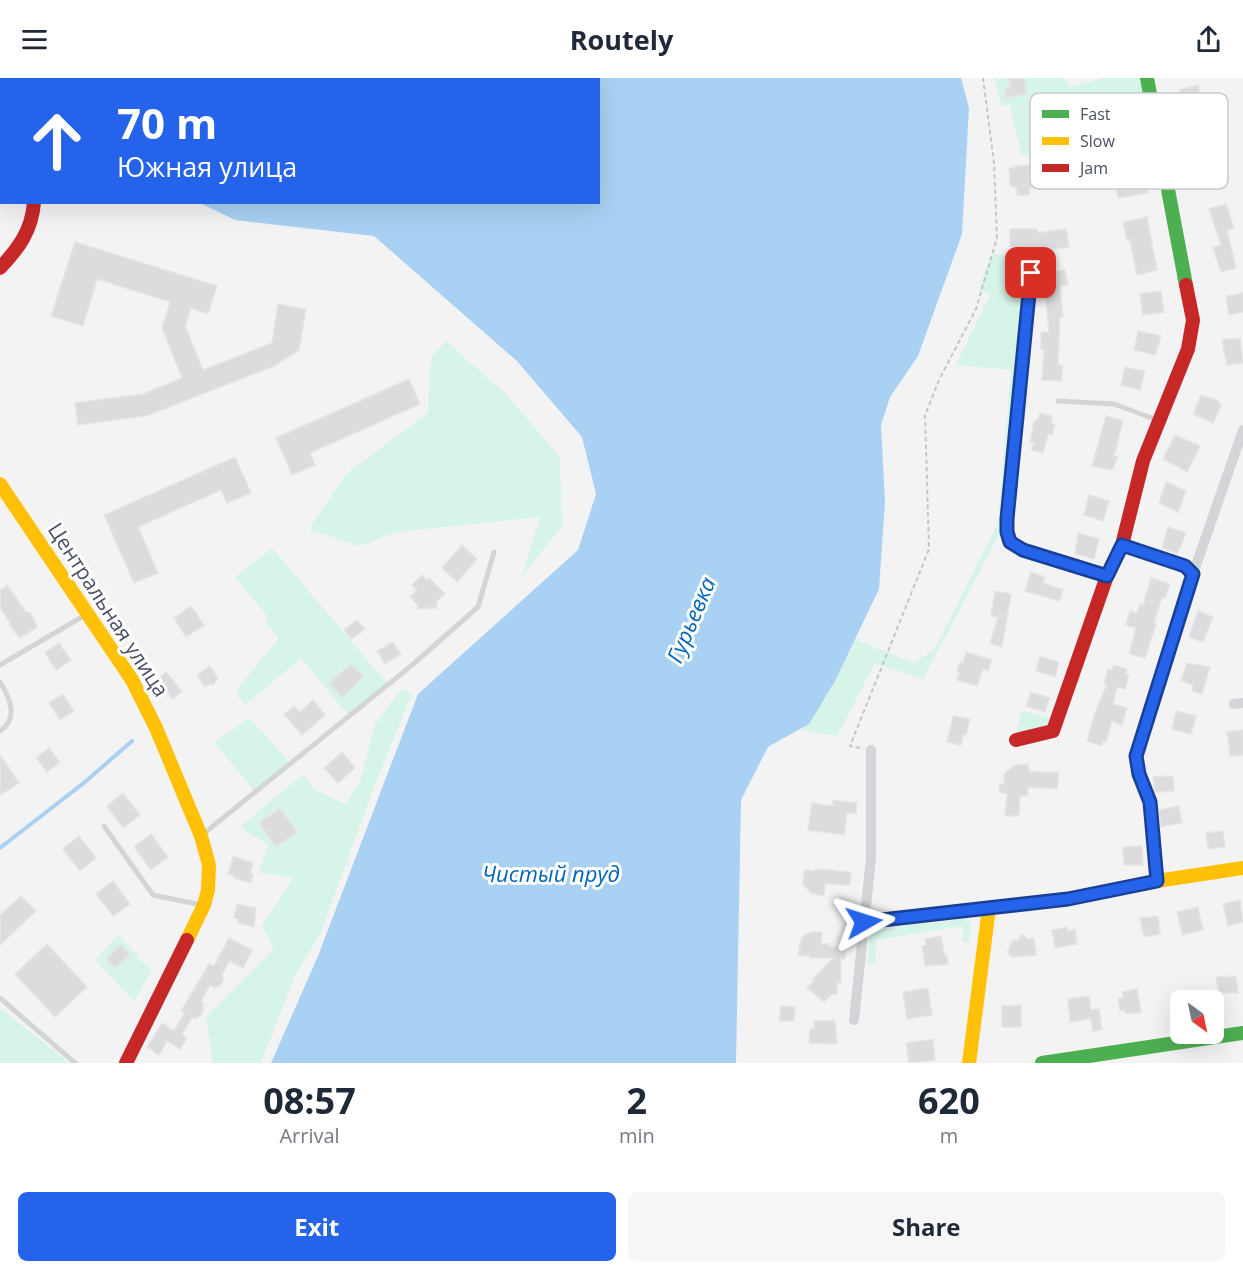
<!DOCTYPE html>
<meta charset="utf-8">
<style>
body{margin:0;font-family:"Open Sans",sans-serif;background:#f6f6f7;color:#1f2937;height:100vh;display:flex;flex-direction:column;font-size:22px;white-space:nowrap}
*{box-sizing:border-box;margin:0}
p{font-size:20px;color:#747a83}
.icon{flex:none;width:33px;height:33px;fill:none;stroke:currentColor;stroke-width:2;stroke-linecap:round;stroke-linejoin:round}
.map{position:relative;height:985px;overflow:hidden}
.sheet{display:flex;flex-direction:column;background:#fff;flex:1}
.sheet>*{flex:none}
.guide{position:absolute;left:0px;top:0px;width:600px;height:126px;box-shadow:0 6px 24px #0002;background:#2563eb;color:#fff;overflow:hidden}
.needle{width:39px;rotate:147deg}
.buttons{position:absolute;left:1170px;top:912px;display:grid;gap:12px}
.buttons a{display:grid;place-items:center;width:54px;height:54px;border-radius:9px;background:#fff;box-shadow:0 6px 24px #0002;font-size:30px}
.pin{position:absolute;display:grid;place-items:center;width:51px;height:51px;color:#fff;margin:-26px;border-radius:12px;box-shadow:0 3px 9px #0006}
.me{position:absolute;width:66px;margin:-33px;rotate:84deg;stroke-linejoin:round;filter:drop-shadow(0 0 4px #0008)}
.turn{display:flex;align-items:center;gap:21px;height:126px;padding:0 18px;font-size:27px}
.turn .icon{width:78px;height:78px;stroke-width:2.5}
.turn b{display:block;font-size:42px;line-height:51px}
.eta{display:flex;justify-content:space-evenly;align-items:center;height:102px;text-align:center}
.eta b{font-size:36px;font-weight:700;line-height:42px}
.cta{display:flex;gap:12px;margin-top:auto;padding:12px 18px}
.cta a{flex:1;height:69px;border-radius:9px;background:#2563eb;color:#fff;font-size:24px;font-weight:700;line-height:69px;text-align:center}
.cta a+a{background:#f6f6f7;color:#1f2937}
header{display:flex;justify-content:space-between;align-items:center;height:78px;padding:0 18px;background:#fff;font-size:27px;font-weight:700}
.map>svg:first-child{display:block}
</style>
<header><svg class="icon" aria-label="menu" viewBox="0 0 24 24"><path d="M4 6h16M4 12h16M4 18h16"/></svg>Routely<svg class="icon" aria-label="share" viewBox="0 0 24 24"><path d="M12 15V3M7 8l5-5 5 5M5 13v7h14v-7"/></svg></header>
<div class="map">
<svg width="1243" height="985" viewBox="0 0 1243 985">
<rect width="100%" height="100%" fill="#f4f3f3"/>
<!-- green -->
<g fill="#d7f4e9">
<polygon points="994,0 1064,0 1069,9 1104,0 1140,0 1155,78 1078,99 1074,77 1021,77 1010,26 1001,28"/>
<polygon points="993,176 1025,177 1001,453 923,601 875,585 837,658 803,653 831,599 848,558 913,585 934,572 998,445 1011,292 956,287 991,215 979,213 985,192"/>
<polygon points="446,263 507,317 560,379 562,449 521,500 540,439 397,454 359,468 309,451 347,395 428,335 431,279"/>
<polygon points="272,470 387,605 348,637 301,580 245,627 239,619 237,611 279,560 264,543 268,539 235,499"/>
<polygon points="402,611 412,616 376,704 321,854 295,898 261,985 213,985 206,939 274,871 262,848 293,800 259,794 268,766 246,754 241,748 303,696 314,711 345,726 360,704 375,646"/>
<polygon points="1021,632 1056,643 1048,663 1016,653"/>
<polygon points="250,640 290,685 256,715 214,664"/>
<polygon points="967,840 971,844 969,864 962,864 963,848 877,862 875,886 867,885 870,857 873,853 923,844 929,846"/>
<polygon points="118,857 139,878 137,881 142,884 143,883 152,892 134,923 95,882"/>
<polygon points="0,930 69,985 0,985"/>
</g>
<!-- water -->
<polygon fill="#a9d1f3" points="27,0 961,0 969,30 962,156 918,278 890,319 881,347 885,424 879,511 835,603 809,646 768,669 741,722 736,985 271,985 318,878 418,616 578,472 596,416 582,359 517,283 374,158 235,142 200,125 598,124 598,2"/>
<g fill="none" stroke-linecap="round" stroke-linejoin="round">
<!-- stream -->
<polyline stroke="#a9d1f3" stroke-width="4" points="0,770 85,704 132,663"/>
</g>
<!-- building -->
<g fill="#dcdcdf" stroke="#e5e5e6" stroke-width="1.5">
<polygon points="1008,0 1024,0 1027,15 1006,20 1004,11 1011,9"/>
<polygon points="1198,7 1201,25 1197,27 1200,40 1174,45 1172,34 1183,31 1179,12"/>
<polygon points="1031,87 1033,104 1031,104 1031,110 1029,110 1029,117 1017,117 1017,110 1010,108 1009,90 1014,90 1014,88"/>
<polygon points="1144,93 1148,115 1118,120 1114,98"/>
<polygon points="1226,126 1234,150 1227,152 1236,190 1221,194 1213,169 1221,167 1209,131"/>
<polygon points="1147,139 1157,192 1137,197 1130,162 1127,162 1123,144"/>
<polygon points="1010,151 1037,151 1037,155 1066,151 1069,169 1052,171 1052,169 1010,168"/>
<polygon points="75,164 217,208 208,236 191,230 185,248 203,292 272,265 278,226 306,231 299,272 274,288 146,338 78,347 75,325 143,316 182,300 162,250 170,224 97,201 83,248 51,238"/>
<polygon points="1065,192 1068,207 1060,208 1063,239 1060,239 1058,287 1063,287 1061,303 1042,302 1044,272 1041,271 1041,254 1049,254 1045,210 1041,211 1039,196"/>
<polygon points="1161,213 1164,234 1143,237 1140,216"/>
<polygon points="1243,215 1243,234 1229,237 1226,218"/>
<polygon points="1138,253 1161,258 1155,277 1134,272"/>
<polygon points="1240,260 1243,285 1227,287 1222,262"/>
<polygon points="1125,289 1145,293 1140,312 1121,307"/>
<polygon points="409,301 420,326 310,375 315,387 292,397 276,360"/>
<polygon points="1201,317 1217,322 1221,327 1213,345 1193,336"/>
<polygon points="1040,335 1052,338 1051,345 1055,347 1052,357 1048,356 1043,375 1032,372 1034,365 1030,364 1034,343 1039,340"/>
<polygon points="1106,338 1123,343 1114,378 1118,379 1112,392 1092,388"/>
<polygon points="1175,357 1200,368 1187,394 1163,381"/>
<polygon points="235,379 251,415 227,425 221,412 138,449 158,495 134,505 104,437"/>
<polygon points="1166,404 1186,413 1178,434 1159,425"/>
<polygon points="1089,417 1109,423 1103,443 1084,437"/>
<polygon points="1168,449 1186,455 1177,476 1162,470"/>
<polygon points="1078,455 1099,461 1094,481 1075,476"/>
<polygon points="462,467 477,481 457,504 442,490"/>
<polygon points="1031,494 1045,499 1043,505 1063,512 1059,523 1025,513"/>
<polygon points="422,497 427,502 429,500 445,516 437,523 436,530 417,531 418,527 410,519 417,512 412,507"/>
<polygon points="1151,500 1170,506 1165,520 1162,519 1154,545 1156,546 1145,580 1129,576 1136,550 1126,547 1130,533 1137,535 1140,526 1143,527"/>
<polygon points="7,507 26,534 31,535 37,549 20,560 9,547 11,546 0,530 0,513"/>
<polygon points="995,513 1011,516 1002,569 990,565 998,539 991,538"/>
<polygon points="191,528 204,547 186,559 174,540"/>
<polygon points="1198,533 1213,539 1203,564 1189,559"/>
<polygon points="357,542 365,551 351,561 344,552"/>
<polygon points="393,564 401,576 385,586 377,573"/>
<polygon points="59,565 71,582 56,592 45,575"/>
<polygon points="966,574 992,582 988,593 983,591 977,608 957,602 960,595 957,594 960,584 963,585"/>
<polygon points="1040,578 1059,584 1055,599 1036,593"/>
<polygon points="1187,585 1210,589 1202,616 1192,613 1193,607 1181,603"/>
<polygon points="351,586 364,599 342,619 329,605"/>
<polygon points="1114,587 1127,591 1126,596 1129,597 1125,611 1117,609 1113,626 1127,630 1122,647 1112,643 1106,664 1103,663 1102,668 1087,663 1095,635 1107,606 1104,605 1108,591 1112,592"/>
<polygon points="210,588 218,600 213,607 210,606 205,609 197,597"/>
<polygon points="166,594 182,613 173,621 157,602"/>
<polygon points="1031,614 1050,620 1045,634 1026,628"/>
<polygon points="63,616 74,633 60,642 49,625"/>
<polygon points="313,622 325,637 302,657 284,636 294,628 300,634"/>
<polygon points="1176,633 1196,638 1191,656 1172,651"/>
<polygon points="953,638 970,641 966,657 963,656 961,667 947,664"/>
<polygon points="1243,652 1243,677 1230,678 1227,654"/>
<polygon points="49,670 60,684 47,694 36,680"/>
<polygon points="342,674 355,690 338,705 324,690"/>
<polygon points="0,677 19,705 0,717"/>
<polygon points="1028,686 1029,693 1059,695 1057,711 1028,709 1028,718 1020,718 1019,738 1005,738 1007,716 1000,714 999,706 1004,706 1004,696 1015,687"/>
<polygon points="1173,698 1174,713 1155,714 1153,699"/>
<polygon points="123,715 140,737 123,750 107,728"/>
<polygon points="833,722 857,725 856,736 847,735 844,757 808,752 812,725 833,728"/>
<polygon points="1179,728 1182,745 1161,749 1159,732"/>
<polygon points="280,730 297,754 276,769 259,745"/>
<polygon points="1223,753 1225,769 1208,771 1206,755"/>
<polygon points="151,756 168,779 151,792 134,769"/>
<polygon points="79,758 96,780 80,793 63,771"/>
<polygon points="1142,768 1143,787 1124,787 1123,769"/>
<polygon points="233,778 253,785 250,796 253,796 251,805 234,800 234,798 228,796"/>
<polygon points="816,791 851,794 850,807 825,806 824,818 811,815 803,806 804,792 816,793"/>
<polygon points="113,803 130,826 113,838 96,816"/>
<polygon points="21,818 36,833 0,867 0,837"/>
<polygon points="1240,822 1243,844 1228,848 1223,826"/>
<polygon points="237,826 256,830 254,849 238,845 238,841 234,840"/>
<polygon points="1198,829 1203,852 1182,857 1177,834"/>
<polygon points="1158,838 1160,856 1144,859 1140,840"/>
<polygon points="1067,849 1068,853 1075,851 1077,866 1055,870 1052,852"/>
<polygon points="813,854 822,854 821,866 829,866 829,869 845,869 845,881 841,881 841,905 837,905 837,916 832,916 824,924 807,910 814,903 813,901 833,880 810,880 810,878 798,877 801,861 804,857"/>
<polygon points="1022,856 1027,861 1034,860 1036,877 1011,879 1008,874 1012,863 1018,862"/>
<polygon points="941,858 945,878 947,877 948,886 925,888 922,868 926,867 925,861"/>
<polygon points="229,860 252,872 243,890 229,883 222,897 223,903 221,906 215,910 210,907 201,924 204,926 202,930 204,931 200,939 198,938 195,941 192,939 182,957 187,960 180,971 167,963 159,977 147,969 162,945 174,953 185,935 181,933 209,886 214,888"/>
<polygon points="47,866 87,909 55,939 15,896"/>
<polygon points="120,867 130,876 115,890 106,881"/>
<polygon points="1236,898 1238,915 1219,915 1216,899"/>
<polygon points="928,910 932,937 907,941 903,914"/>
<polygon points="1137,911 1141,934 1125,936 1125,932 1120,933 1118,920 1123,920 1122,914"/>
<polygon points="1089,918 1091,932 1099,931 1102,952 1093,953 1091,941 1070,944 1068,921"/>
<polygon points="1021,927 1021,949 1002,949 1002,928"/>
<polygon points="780,928 795,929 794,943 780,943"/>
<polygon points="814,943 835,943 837,966 809,965 810,951 814,951"/>
<polygon points="933,961 935,982 909,985 906,965"/>
</g>
<g fill="none" stroke-linecap="round" stroke-linejoin="round">
<!-- path -->
<polyline stroke="#bec9c9" stroke-width="2" stroke-dasharray="4.5 3" stroke-linecap="butt" points="860,670 850,668 929,471 925,337 939,302 976,231 997,160 994,85 983,0"/>
<!-- lane -->
<g stroke="#d4d5d9" stroke-width="5">
<polyline points="1058,323 1114,326 1157,342"/>
<polyline points="0,587 87,536"/>
<path d="M0,604c10,16 19,36 0,49"/>
<polyline points="104,748 153,817 202,827"/>
<polyline points="202,757 411,588 478,529 494,474"/>
<polyline points="0,920 75,985"/>
</g>
<!-- street -->
<g stroke="#d4d5d9" stroke-width="10">
<polyline points="1031,195 1007,454 1010,464 1023,472 1107,498"/>
<polyline points="1122,467 1185,488 1193,496"/>
<polyline points="1234,626 1243,625"/>
<polyline points="1157,803 1151,724 1139,696 1136,678 1193,496 1243,352"/>
<polyline points="864,844 989,830"/>
<polyline points="854,942 871,780 871,672"/>
</g>
<!-- fast -->
<g stroke="#4caf50" stroke-width="14">
<polyline points="14,0 14,2"/>
<polyline points="1147,0 1186,207"/>
<polyline points="1042,985 1243,955"/>
</g>
<!-- slow -->
<g stroke="#ffc107" stroke-width="14">
<polyline points="0,406 132,602 156,650 201,758 209,787 208,812 204,827 187,862"/>
<polyline points="969,985 989,830 1068,821 1157,803 1243,790"/>
</g>
<!-- jam -->
<g stroke="#c62828" stroke-width="14">
<path d="M0,190c19,-20 32,-38 34,-66"/>
<polyline points="1016,662 1053,653 1107,498 1122,467 1143,383 1188,271 1193,242 1186,207"/>
<polyline points="126,985 187,862"/>
</g>
</g>
<g fill="none" stroke-linecap="round" stroke-linejoin="round">
<defs>
<polyline id="route" points="864,844 1068,821 1157,803 1150,724 1139,696 1136,678 1193,496 1185,488 1122,467 1107,498 1023,472 1010,464 1007,454 1007,441 1031,195"/>
</defs>
<!-- route casing -->
<use href="#route" stroke="#184099" stroke-width="15"/>
<!-- route -->
<use href="#route" stroke="#2563eb" stroke-width="10"/>
</g>
<g text-anchor="middle" stroke-width="6" stroke-linejoin="round" paint-order="stroke">
<!-- street labels -->
<g font-size="21" fill="#484f62" stroke="#fff">
<text transform="translate(108 532) rotate(57)" y="7">Центральная улица</text>
</g>
<!-- water labels -->
<g font-size="22" font-style="italic" fill="#0166bc" stroke="#fff">
<text transform="translate(691 542) rotate(-67)" y="8">Гурьевка</text>
<text x="551" y="804">Чистый пруд</text>
</g>
</g>
<!-- legend -->
<rect x="1030" y="15" width="198" height="96" rx="9" fill="#fff" stroke="#c8cad0" stroke-width="1.5"/>
<rect x="1042" y="32" width="27" height="8" fill="#4caf50"/>
<rect x="1042" y="59" width="27" height="8" fill="#ffc107"/>
<rect x="1042" y="86" width="27" height="8" fill="#c62828"/>
<g font-size="16" fill="#484f62">
<text x="1080" y="42">Fast</text>
<text x="1080" y="69">Slow</text>
<text x="1080" y="96">Jam</text>
</g>
</svg>
<div class="buttons">
<a><svg class="needle" viewBox="-14 -14 28 28"><path d="M0-13l5 13h-10z" fill="#e53935"/><path d="M0 13l5-13h-10z" fill="#747a83"/></svg></a>
</div>
<div class="pin" style="left:1031px;top:195px;background:#d93025"><svg class="icon" aria-label="arrive" viewBox="0 0 24 24"><path d="M6 21V4h12l-3 4 3 4H6"/></svg></div>
<svg class="me" style="left:864px;top:844px" viewBox="-20 -20 40 40"><path d="M0-17L14 15 0 8-14 15z" fill="#2563eb" stroke="#fff" stroke-width="4"/></svg>
<div class="guide">
<div class="turn"><svg class="icon" aria-label="ahead" viewBox="0 0 24 24"><path d="M12 20V5M6 11l6-6 6 6"/></svg><div><b>70 m</b>Южная улица</div></div>
</div>
</div>
<section class="sheet">
<div class="eta">
<div><b>08:57</b><p>Arrival</p></div>
<div><b>2</b><p>min</p></div>
<div><b>620</b><p>m</p></div>
</div>
<div class="cta"><a>Exit</a><a>Share</a></div>
</section>
